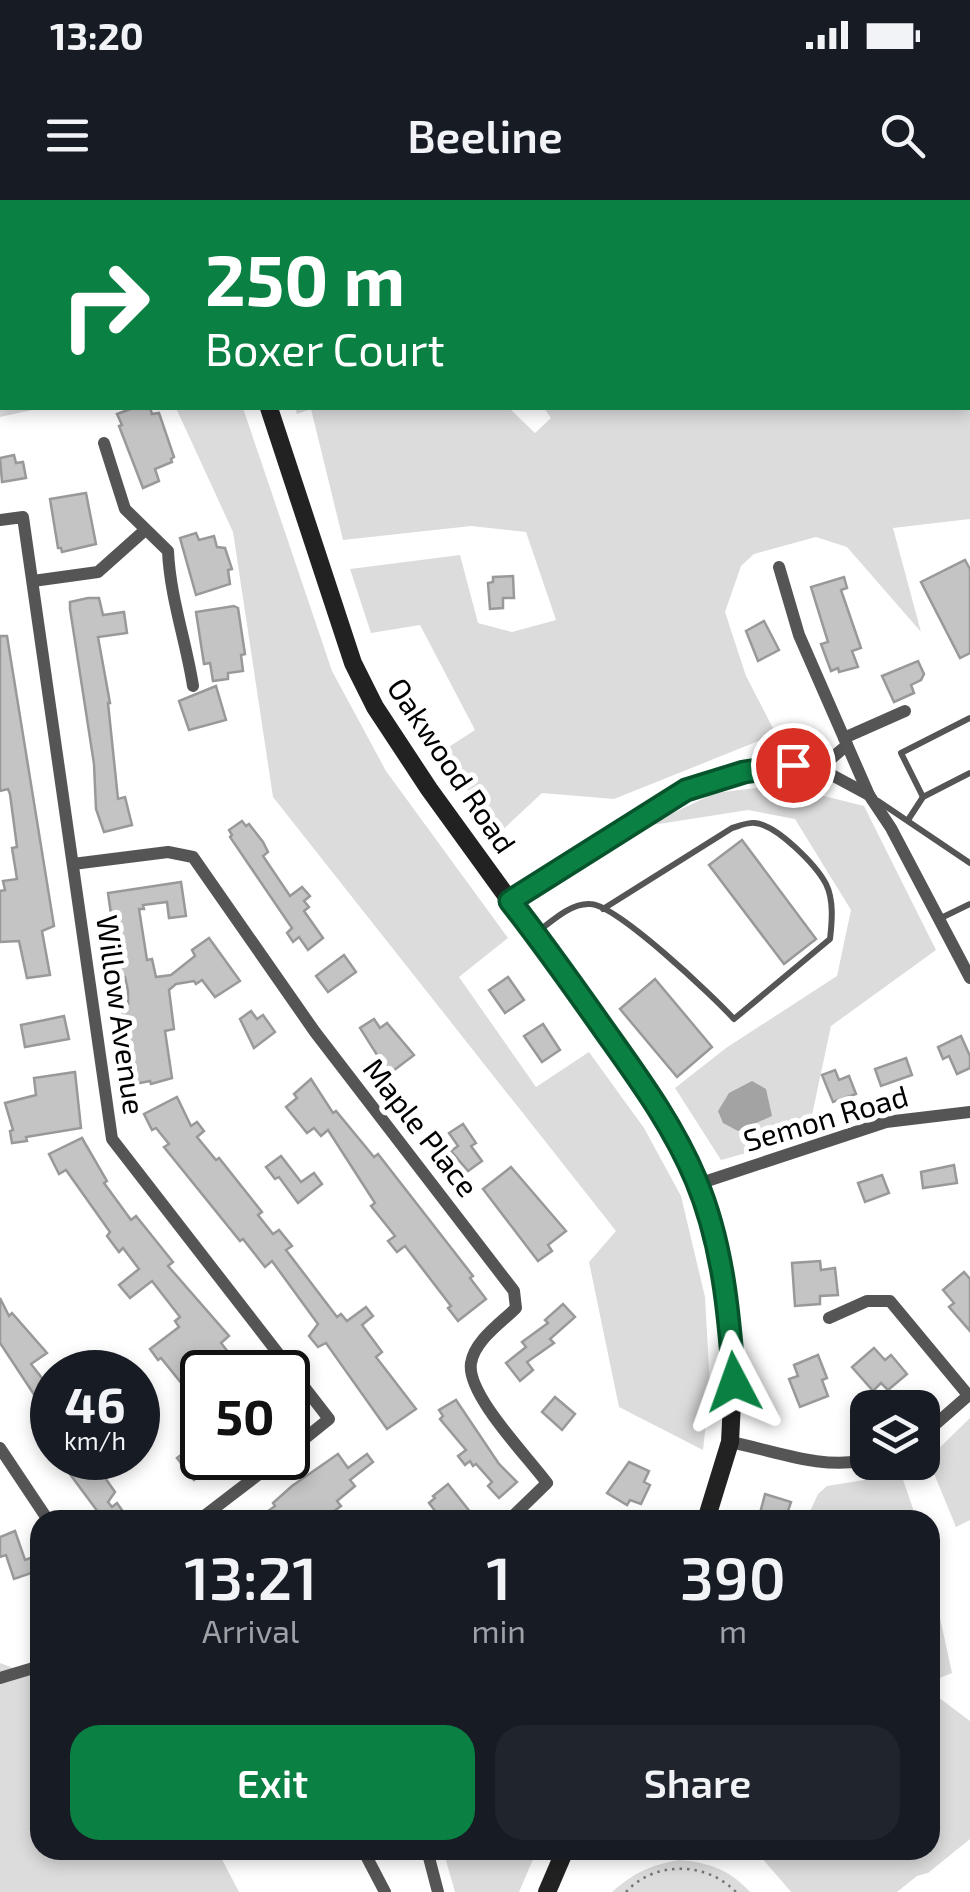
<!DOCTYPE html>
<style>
body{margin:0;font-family:"Exo 2",sans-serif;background:#20242c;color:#f1f3f6;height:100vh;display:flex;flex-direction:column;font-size:38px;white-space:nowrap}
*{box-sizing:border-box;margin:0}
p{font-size:32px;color:#9ea1a6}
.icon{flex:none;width:55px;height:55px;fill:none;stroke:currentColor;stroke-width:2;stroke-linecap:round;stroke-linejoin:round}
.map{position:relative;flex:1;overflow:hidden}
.sheet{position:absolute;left:30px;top:1310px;width:910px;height:350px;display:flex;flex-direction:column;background:#171b24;border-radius:30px;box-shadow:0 5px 15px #0003}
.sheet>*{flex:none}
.hud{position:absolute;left:0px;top:0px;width:970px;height:210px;box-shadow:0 5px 15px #0003;background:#0b8043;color:#fff;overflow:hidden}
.controls{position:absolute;left:850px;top:1190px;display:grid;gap:20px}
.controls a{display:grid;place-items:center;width:90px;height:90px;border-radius:20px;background:#171b24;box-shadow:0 5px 15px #0003;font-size:50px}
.speed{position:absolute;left:30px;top:1150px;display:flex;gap:20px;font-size:50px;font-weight:700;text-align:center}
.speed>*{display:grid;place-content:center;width:130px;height:130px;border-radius:50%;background:#171b24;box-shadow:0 5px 15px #0003;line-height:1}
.speed small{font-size:25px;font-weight:400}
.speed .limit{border:5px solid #111;border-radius:15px;background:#fff;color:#111}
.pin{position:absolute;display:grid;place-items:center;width:85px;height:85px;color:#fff;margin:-42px;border:5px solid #fff;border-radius:50%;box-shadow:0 2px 10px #0007}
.me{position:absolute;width:110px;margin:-55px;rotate:356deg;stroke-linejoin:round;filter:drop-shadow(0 0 8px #0008)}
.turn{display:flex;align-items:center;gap:35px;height:210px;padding:0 40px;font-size:45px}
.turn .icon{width:130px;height:130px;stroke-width:2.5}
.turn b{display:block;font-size:70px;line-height:85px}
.eta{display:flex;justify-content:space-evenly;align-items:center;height:170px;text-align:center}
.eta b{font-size:60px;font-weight:600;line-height:70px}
.cta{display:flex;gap:20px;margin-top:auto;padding:20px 40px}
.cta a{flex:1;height:115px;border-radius:30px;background:#0b8043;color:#fff;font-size:40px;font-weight:600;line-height:115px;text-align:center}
.cta a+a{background:#20242c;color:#f1f3f6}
.status{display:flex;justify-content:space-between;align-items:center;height:70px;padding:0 50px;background:#171b24;direction:ltr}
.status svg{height:28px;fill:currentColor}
header{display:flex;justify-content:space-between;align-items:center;height:130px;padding:0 40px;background:#171b24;font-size:45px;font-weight:600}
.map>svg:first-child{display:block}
</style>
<div class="status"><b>13:20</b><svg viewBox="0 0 49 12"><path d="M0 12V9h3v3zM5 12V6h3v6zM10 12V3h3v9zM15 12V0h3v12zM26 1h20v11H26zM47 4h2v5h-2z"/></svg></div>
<header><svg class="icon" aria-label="menu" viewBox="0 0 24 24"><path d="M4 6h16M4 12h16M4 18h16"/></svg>Beeline<svg class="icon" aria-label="search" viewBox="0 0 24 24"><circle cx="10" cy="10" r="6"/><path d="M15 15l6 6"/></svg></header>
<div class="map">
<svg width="970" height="1692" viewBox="0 0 970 1692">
<rect width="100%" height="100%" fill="#fff"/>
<!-- green -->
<g fill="#dcdcdc">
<polygon points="0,0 148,2 2,2 2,208 41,208 0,217"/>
<polygon points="202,0 970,0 970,319 893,328 921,432 847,347 816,337 754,354 741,366 725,412 746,476 776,534 614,599 542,593 495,637 444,550 475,530 420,425 371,433 350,369 460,355 478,423 512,432 556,420 526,332 471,326 343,340 311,209 297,214 295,208 509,208 535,233 551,218 544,208 968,208 968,2"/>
<polygon points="176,208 243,208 332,471 386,571 508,738 459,777 536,887 589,852 644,928 681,996 705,1097 710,1187 703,1250 619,1207 589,1062 616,1031 273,597 233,332"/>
<polygon points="780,585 864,606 936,750 831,826 812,915 793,940 721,960 675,888 726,848 837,776 851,710 795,619 748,610 646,626 715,593"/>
<polygon points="970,1218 970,1320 956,1327 928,1259"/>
<polygon points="901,1274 917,1320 806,1320 818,1294 827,1286"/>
<polygon points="930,1372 952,1473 930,1482"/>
<polygon points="0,1463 40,1478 40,1650 217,1650 239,1692 0,1692"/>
<polygon points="930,1491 970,1521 970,1639 928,1673 917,1676 897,1692 791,1692 755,1650 930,1650"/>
<polygon points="443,1650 537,1650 519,1692 455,1692"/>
<path d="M679,1660c29,2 51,10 71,32h-138c21,-19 39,-27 67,-32z"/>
</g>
<!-- water -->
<polygon fill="#a3a3a3" points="752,881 766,889 772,916 738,931 723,923 718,911 729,893"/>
<!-- building -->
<g fill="#c4c4c4" stroke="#999" stroke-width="2.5">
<polygon points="133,208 150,208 152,214 159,213 174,257 171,259 172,262 155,269 159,281 143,288 119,226 122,225 117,214"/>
<polygon points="14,255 16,263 23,262 26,278 2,282 0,258"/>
<polygon points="86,293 96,344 62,352 61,348 58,348 50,299"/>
<polygon points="196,333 199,340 214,336 217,347 225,348 232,369 228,370 230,384 196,395 180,338"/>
<polygon points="965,360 970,369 970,453 960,458 921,382"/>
<polygon points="513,376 514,398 503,398 503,408 490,409 488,383 493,382 493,377"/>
<polygon points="844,377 847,388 841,390 861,448 852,451 858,467 839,472 838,468 831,471 821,444 828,442 811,387"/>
<polygon points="88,398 99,398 103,415 124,412 127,433 98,437 110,503 108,503 118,599 125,597 132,625 104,632 96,609 94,564 70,409 70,402"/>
<polygon points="234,406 238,408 245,454 241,455 243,471 228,473 228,479 213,481 210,463 204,464 196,412"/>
<polygon points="764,421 779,450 758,461 746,431"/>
<polygon points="0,436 7,436 54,726 42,731 50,775 27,778 19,741 0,742 0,691 5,690 3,681 17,679 12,648 17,647 10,594 8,589 0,591"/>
<polygon points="918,461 924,474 921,480 911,485 914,493 894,502 882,476"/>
<polygon points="216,486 226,520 189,530 179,501"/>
<polygon points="242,621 246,626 249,624 263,642 268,652 263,656 290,696 302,687 310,696 304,701 309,707 304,711 323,738 308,750 299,737 293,742 287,733 292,728 230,637 232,635 229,630"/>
<polygon points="742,640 816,739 784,764 709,665"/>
<polygon points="181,682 186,716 169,718 167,702 143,705 144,709 139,709 147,760 152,759 156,777 171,775 195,756 192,750 209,738 240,781 215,797 202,780 196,784 194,781 176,784 169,790 174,829 165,831 172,878 151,884 150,881 135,884 121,805 128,804 128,791 125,777 120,778 108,693"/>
<polygon points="344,755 356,772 328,792 316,776"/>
<polygon points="508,777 524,800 505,813 489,790"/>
<polygon points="655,779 712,847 677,877 620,809"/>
<polygon points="251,811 257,819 263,815 275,832 254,848 240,819"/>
<polygon points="64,816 69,839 25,847 21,825"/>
<polygon points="374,819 380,828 387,823 414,855 389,874 360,828"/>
<polygon points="543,824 560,850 542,862 524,836"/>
<polygon points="961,836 970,856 970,868 957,874 949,856 943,859 938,847"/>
<polygon points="906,858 912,875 881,886 875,869"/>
<polygon points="835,870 839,880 849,876 856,894 833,902 822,875"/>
<polygon points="75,872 81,928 26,937 27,941 12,943 10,931 13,930 5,903 36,895 34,878"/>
<polygon points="311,879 333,913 336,911 374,957 378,954 473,1076 470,1078 486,1099 458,1121 448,1108 451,1106 405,1046 397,1052 388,1041 395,1036 371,1006 375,1003 328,930 321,936 314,928 307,933 286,907 297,898 294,894"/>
<polygon points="177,897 191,926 197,922 204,931 197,937 216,960 219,958 262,1012 258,1015 273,1034 279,1030 292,1046 286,1050 337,1117 341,1114 347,1121 366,1107 373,1116 362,1125 382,1152 376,1157 416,1209 387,1229 326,1143 318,1147 309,1136 318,1124 272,1061 265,1067 243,1039 240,1041 164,947 169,944 156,928 152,930 144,914"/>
<polygon points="463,924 476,943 471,946 482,961 468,971 451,951 458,946 449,933"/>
<polygon points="82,938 107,981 104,983 131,1020 136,1016 173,1062 168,1066 229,1136 221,1143 244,1172 197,1172 182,1184 161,1158 158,1160 150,1149 179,1127 175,1121 180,1117 152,1081 130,1098 119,1085 139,1069 123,1048 119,1052 107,1036 110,1032 66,970 59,974 49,954"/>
<polygon points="281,956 301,982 314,973 322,984 298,1003 279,977 275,979 266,967"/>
<polygon points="954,965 957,983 923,988 921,972"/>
<polygon points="511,967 566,1031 548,1045 552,1051 538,1061 483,989"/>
<polygon points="882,975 889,993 865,1002 858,983"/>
<polygon points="820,1061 821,1070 835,1068 838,1095 820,1096 820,1104 795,1106 792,1063"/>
<polygon points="964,1072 970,1079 970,1131 949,1107 954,1103 943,1090"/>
<polygon points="0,1098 9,1116 12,1113 47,1153 31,1164 52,1191 52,1242 36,1217 42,1213 36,1204 39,1202 0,1143"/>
<polygon points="563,1104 575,1117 550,1139 554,1143 527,1162 533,1170 520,1181 506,1163 526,1147 522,1142 548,1123 545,1120"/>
<polygon points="874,1148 885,1160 891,1155 907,1174 888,1190 881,1183 873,1191 852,1167"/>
<polygon points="818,1155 827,1178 822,1180 828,1196 800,1207 789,1179 798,1176 794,1165"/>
<polygon points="555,1197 575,1214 562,1230 542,1212"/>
<polygon points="456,1200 499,1264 517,1282 499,1298 488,1286 492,1282 476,1264 473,1266 470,1261 465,1265 458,1256 466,1250 440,1219 443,1216 439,1210"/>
<polygon points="194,1245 202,1250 202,1258 212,1266 194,1280 177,1258"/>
<polygon points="338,1254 348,1268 367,1254 373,1262 350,1280 355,1286 337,1301 341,1306 322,1320 256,1320 275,1306 273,1303 292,1286"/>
<polygon points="58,1258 83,1258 96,1275 101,1272 115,1292 108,1302 112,1307 117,1303 129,1320 104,1320"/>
<polygon points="629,1262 649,1271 644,1282 650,1285 641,1304 630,1300 627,1305 607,1293"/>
<polygon points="448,1284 471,1313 461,1320 442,1320 429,1303 435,1298 433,1296"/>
<polygon points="765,1294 791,1302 785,1320 759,1317"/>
<polygon points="15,1331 25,1360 36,1356 40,1370 14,1379 6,1355 0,1357 0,1337"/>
</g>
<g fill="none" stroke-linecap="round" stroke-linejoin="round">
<!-- path -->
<path stroke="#777" stroke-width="2.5" stroke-dasharray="2.5 5" stroke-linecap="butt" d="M626,1692c29,-32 81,-30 110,0"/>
<!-- lane -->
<g stroke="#555" stroke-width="6">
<polyline points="923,597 901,553 970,518"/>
<polyline points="878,601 970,663"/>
<polyline points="908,620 923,597 970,573"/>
<polyline points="941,718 970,704"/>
<path d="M536,733c15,-11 34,-30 54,-29 26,0 123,92 144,115l96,-80c2,-17 4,-39 -4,-55 -10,-19 -49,-59 -71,-61 -7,-1 -16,3 -23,5l-129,81"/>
</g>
<!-- street -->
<g stroke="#555" stroke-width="12">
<polyline points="353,0 355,2"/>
<polyline points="385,0 386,2"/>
<polyline points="475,0 476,2"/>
<polyline points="770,0 771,2"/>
<polyline points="955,0 962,2"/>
<polyline points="256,2 260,0"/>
<polyline points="618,2 624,0"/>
<path d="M104,243l21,66 43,42c2,46 18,90 25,135"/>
<polyline points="0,320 23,317 112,939 329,1219 288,1252"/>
<polyline points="779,367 799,435 869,595"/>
<polyline points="33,381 98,372 144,331"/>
<polyline points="844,538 905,511"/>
<polyline points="817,571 847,545"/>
<path d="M73,664l95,-12 25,5 122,175 199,259 2,17c-15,15 -41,32 -45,55 -5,31 57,94 76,120l-38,37"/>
<polyline points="511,701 687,591 745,572 793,565 830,574 869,595 891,628 970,778"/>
<polyline points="698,984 886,922 970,912"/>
<polyline points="829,1118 867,1101 890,1101 968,1195"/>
<polyline points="922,1236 970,1194"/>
<path d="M730,1242c47,9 89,28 138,18"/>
<polyline points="0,1248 48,1320"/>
<polyline points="199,1320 280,1258"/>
<polyline points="0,1478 40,1466"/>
<polyline points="363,1650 385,1692"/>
<polyline points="427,1650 438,1692"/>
</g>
<!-- secondary -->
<g stroke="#222" stroke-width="18">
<polyline points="173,0 175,2"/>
<polyline points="269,208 353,463 375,507 429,589 657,904 698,984 723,1080 729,1118 733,1182 730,1242 706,1320"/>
<polyline points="547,1692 565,1650"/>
</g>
</g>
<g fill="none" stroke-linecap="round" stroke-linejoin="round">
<defs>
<path id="route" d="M734,1182c-5,-67 -11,-138 -38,-202 -23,-55 -57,-101 -91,-149 -31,-44 -62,-88 -95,-130l176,-111 58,-18 49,-7"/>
</defs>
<!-- route casing -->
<use href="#route" stroke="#07532c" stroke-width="25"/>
<!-- route -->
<use href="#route" stroke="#0b8043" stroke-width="18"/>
</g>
<g text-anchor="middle" stroke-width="10" stroke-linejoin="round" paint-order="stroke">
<!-- street labels -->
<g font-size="30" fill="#000" stroke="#fff">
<text transform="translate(451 566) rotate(56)" y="10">Oakwood Road</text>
<text transform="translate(120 815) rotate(82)" y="10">Willow Avenue</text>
<text transform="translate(826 919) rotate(-16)" y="10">Semon Road</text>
<text transform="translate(420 928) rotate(52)" y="10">Maple Place</text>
</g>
</g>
</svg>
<div class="controls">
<a><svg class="icon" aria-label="layers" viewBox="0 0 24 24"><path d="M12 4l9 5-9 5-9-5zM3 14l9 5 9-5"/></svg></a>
</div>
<div class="speed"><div>46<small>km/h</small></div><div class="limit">50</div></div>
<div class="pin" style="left:793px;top:565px;background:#d93025"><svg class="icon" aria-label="arrive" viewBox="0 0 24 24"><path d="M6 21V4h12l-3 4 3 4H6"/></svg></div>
<svg class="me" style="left:734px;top:1182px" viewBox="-20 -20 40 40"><path d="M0-17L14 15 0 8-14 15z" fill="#0b8043" stroke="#fff" stroke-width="4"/></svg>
<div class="hud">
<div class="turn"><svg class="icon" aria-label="right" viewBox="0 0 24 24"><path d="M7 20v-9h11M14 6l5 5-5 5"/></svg><div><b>250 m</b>Boxer Court</div></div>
</div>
<section class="sheet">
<div class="eta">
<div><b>13:21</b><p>Arrival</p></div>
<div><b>1</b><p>min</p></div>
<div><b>390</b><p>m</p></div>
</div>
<div class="cta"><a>Exit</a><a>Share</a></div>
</section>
</div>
